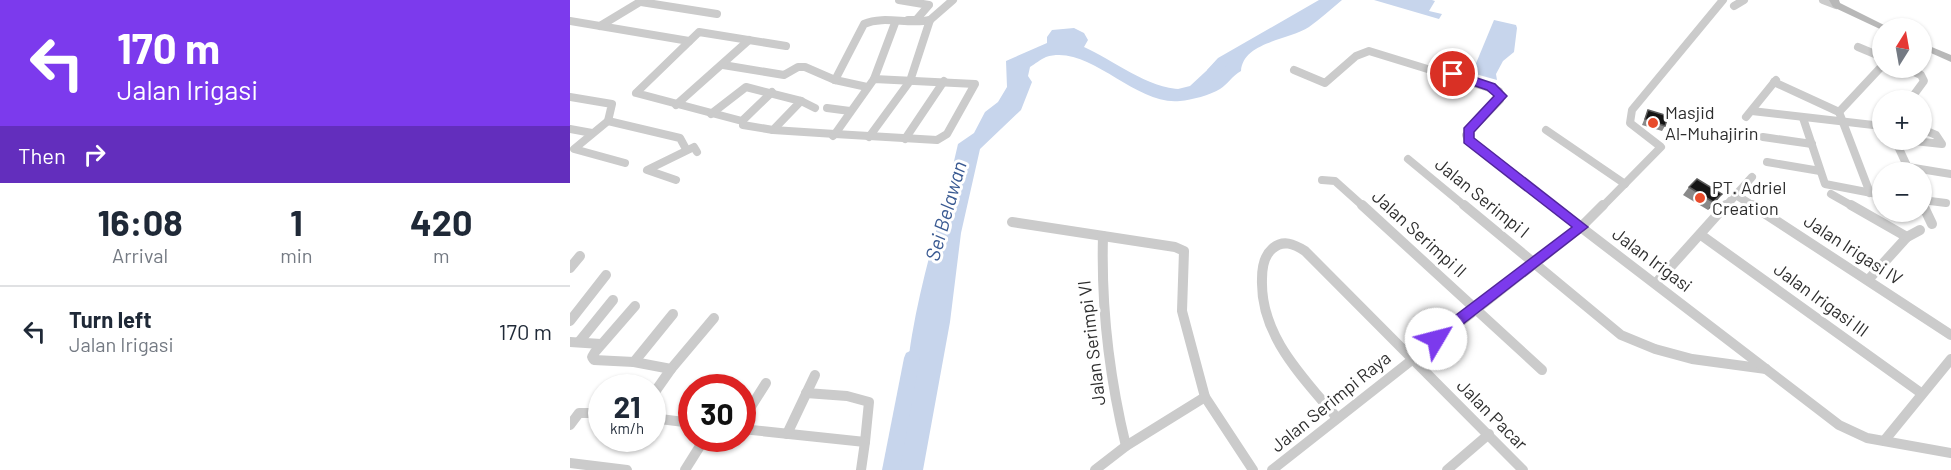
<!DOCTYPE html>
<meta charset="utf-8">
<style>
body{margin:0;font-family:Barlow,sans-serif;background:#f2f2f3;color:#1f2937;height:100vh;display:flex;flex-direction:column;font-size:22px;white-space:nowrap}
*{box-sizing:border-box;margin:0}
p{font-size:20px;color:#747a83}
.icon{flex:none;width:33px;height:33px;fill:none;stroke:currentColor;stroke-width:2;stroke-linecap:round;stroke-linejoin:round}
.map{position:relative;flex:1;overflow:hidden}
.side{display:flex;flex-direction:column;background:#fff;width:570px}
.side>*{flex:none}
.guide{background:#7c3aed;color:#fff;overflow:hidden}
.needle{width:39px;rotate:11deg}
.tools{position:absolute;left:1302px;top:18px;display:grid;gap:12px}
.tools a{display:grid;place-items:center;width:60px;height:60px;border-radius:50%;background:#fff;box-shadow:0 2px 4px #0004;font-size:30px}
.speed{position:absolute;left:18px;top:374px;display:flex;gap:12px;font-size:30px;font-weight:700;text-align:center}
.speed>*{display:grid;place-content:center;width:78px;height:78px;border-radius:50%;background:#fff;box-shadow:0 2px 4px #0004;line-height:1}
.speed small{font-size:15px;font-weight:400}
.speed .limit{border:9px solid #d22;background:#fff;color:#111}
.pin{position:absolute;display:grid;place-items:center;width:51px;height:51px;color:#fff;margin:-26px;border:3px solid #fff;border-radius:50%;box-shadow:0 2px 6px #0007}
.me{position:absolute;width:66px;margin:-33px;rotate:53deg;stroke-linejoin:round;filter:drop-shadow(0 0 4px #0008)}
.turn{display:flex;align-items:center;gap:21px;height:126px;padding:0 18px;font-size:27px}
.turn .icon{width:78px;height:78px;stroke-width:2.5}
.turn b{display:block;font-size:42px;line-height:51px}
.then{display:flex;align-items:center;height:57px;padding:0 18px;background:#0003;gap:12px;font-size:22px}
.eta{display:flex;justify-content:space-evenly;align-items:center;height:102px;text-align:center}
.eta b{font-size:36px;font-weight:700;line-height:42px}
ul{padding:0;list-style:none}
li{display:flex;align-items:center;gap:18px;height:90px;padding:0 18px;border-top:2px solid #e0e1e3}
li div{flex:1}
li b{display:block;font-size:22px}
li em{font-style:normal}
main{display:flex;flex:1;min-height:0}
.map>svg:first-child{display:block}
</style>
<main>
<section class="side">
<div class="guide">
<div class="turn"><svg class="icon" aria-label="left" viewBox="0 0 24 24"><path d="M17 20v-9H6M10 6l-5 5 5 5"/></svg><div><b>170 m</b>Jalan Irigasi</div></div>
<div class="then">Then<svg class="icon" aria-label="right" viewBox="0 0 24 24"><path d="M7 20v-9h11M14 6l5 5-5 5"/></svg></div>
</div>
<div class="eta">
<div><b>16:08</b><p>Arrival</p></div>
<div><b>1</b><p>min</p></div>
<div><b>420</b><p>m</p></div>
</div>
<ul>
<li><svg class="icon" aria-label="left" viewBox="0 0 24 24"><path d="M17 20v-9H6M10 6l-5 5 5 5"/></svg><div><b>Turn left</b><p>Jalan Irigasi</p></div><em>170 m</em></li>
</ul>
</section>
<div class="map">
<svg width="1381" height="470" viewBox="0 0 1381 470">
<rect width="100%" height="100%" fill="#fff"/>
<!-- water -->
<g fill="#c7d5ec">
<path d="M749,0h23c-11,9 -22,19 -33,27 -20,13 -66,15 -68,44 -9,5 -13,13 -21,18 -10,6 -28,11 -40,12 -45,5 -91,-58 -134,-44 -5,2 -11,7 -16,10l-2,9 4,6 -11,28 -41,39 -19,84 -11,89 -27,148h-32c15,-46 13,-89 21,-135 11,-65 32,-127 46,-191l16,-11 11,-21 13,-10 9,-15 -1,-26 41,-18v-6l5,-7 22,-2 10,5 4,7 -4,7c30,13 73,49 108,41 5,-1 11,-6 15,-10v-8l11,-12z"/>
<polygon points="804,0 862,0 865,1 859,11 872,14 869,19"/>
<polygon points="924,20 946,25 947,28 944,52 933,61 926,74 927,80 902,73"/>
</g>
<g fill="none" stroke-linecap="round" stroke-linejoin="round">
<!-- river -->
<g fill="#c7d5ec" fill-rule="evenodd">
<path d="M652,59l6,4 -2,3c-13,13 -30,36 -52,30v-6l16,-4 28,-26z"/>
<polygon points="342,350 348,353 350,358 330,470 312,470 334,358 336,353"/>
</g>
<!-- street-far1 -->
<g stroke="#cbcbcb" stroke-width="8">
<polyline points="329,0 359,5 346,20 338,20"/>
<polyline points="1253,0 1266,5"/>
<polyline points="71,2 147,14"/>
<polyline points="1164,6 1174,0"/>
<polyline points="0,21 119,41"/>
<polyline points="30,26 73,0"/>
<polyline points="1288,47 1312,57"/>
<polyline points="153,65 214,75 228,67 235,67 265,80"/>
<polyline points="1335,68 1351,75 1354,81 1340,100"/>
<polyline points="724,70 755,83 786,56 799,51 929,91 930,100 896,135 898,140 984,207"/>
<polyline points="304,79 325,23"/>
<polygon points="304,79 405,84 377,134 367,140 265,134"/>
<polyline points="1204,82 1269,112"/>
<path d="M297,87l-32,-7 29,-56c20,-9 45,1 66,-4"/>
<polyline points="202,92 172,121 66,93 129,32 216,46"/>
<polyline points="0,97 42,104 38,121 4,149 55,163"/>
<polyline points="231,101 245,108"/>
<polyline points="106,105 179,40"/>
<polyline points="257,108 280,111"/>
<polyline points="1182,111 1312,126"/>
<polyline points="141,114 176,87 231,101 203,130 173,125"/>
<polyline points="1176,117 1206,80"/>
<polyline points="1233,118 1255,184 1312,195"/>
<polyline points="38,121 110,138 116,149"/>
<polyline points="0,129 22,133"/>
<polyline points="203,130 265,134"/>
<polyline points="976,130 1055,184"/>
<polyline points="263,136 265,134"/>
<polyline points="299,137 340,81 360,20 383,0"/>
<polyline points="1193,137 1242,144"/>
<polyline points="335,139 374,81"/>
<polyline points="1325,140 1339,170"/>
<polyline points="1335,140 1372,144 1366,135 1352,129"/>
<polyline points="838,159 896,207"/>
<polyline points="1197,162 1250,171"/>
<polyline points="1338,167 1381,174"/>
<polyline points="106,180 77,170 124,147 127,152"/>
<polyline points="752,180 765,181 794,207"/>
<polyline points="1300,193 1269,112 1312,66"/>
<polyline points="1261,194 1284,207"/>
<polyline points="1166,195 1185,207"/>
<polyline points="1352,200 1376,203"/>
<polyline points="1352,204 1353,207"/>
<polyline points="1032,207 1091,147 1060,123 1062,110 1153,0"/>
<polyline points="1155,207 1182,177"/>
</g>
<!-- street -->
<g stroke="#cbcbcb" stroke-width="10">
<polyline points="792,205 972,370"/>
<polyline points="894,205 1051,335 1085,349 1122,359 1196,369"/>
<polyline points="982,205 1269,425 1297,438 1381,453"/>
<polyline points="1182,205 1381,335"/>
<polyline points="1281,205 1337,237 1299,279"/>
<polyline points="1353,205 1362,224"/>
<polyline points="442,222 605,247 614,251 612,311 635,397 683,470"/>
<polyline points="1131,235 1351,393"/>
<path d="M533,236c-2,72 6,140 23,210"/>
<polyline points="1337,237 1350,230"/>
<polyline points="0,268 10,256"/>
<polyline points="1086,283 1156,205"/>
<polyline points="65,306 25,352 22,357 24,360 64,362 101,369 144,318"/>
<polyline points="0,321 36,275"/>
<polyline points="0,342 31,344"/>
<polyline points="9,342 43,300"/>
<polyline points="64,362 103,314"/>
<polyline points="145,387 148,384"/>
<polyline points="236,393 277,396 299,402 295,442"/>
<polyline points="82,396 101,369"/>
<polyline points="82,418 122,423"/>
<path d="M767,418c-34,-41 -77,-82 -75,-139 0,-9 2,-23 10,-30 11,-10 22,-5 33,2l218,219"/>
<polyline points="172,421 196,383"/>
<polyline points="0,425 9,413 32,413"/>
<polyline points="172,429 295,442 291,470"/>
<polyline points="217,434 245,375"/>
<polyline points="1314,441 1381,359"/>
<polyline points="0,463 57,470"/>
<polyline points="115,470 135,438"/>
<polyline points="525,470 556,446 635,397"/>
<polyline points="702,470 1011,227 1033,205"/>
<polyline points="877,470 919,434"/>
</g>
<!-- secondary -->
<g fill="#b8b8b8" fill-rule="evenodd">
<polygon points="1259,0 1269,0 1270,3 1320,28 1312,30 1263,7"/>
<polygon points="1352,43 1381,55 1381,62 1352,49"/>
</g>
</g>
<!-- wall -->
<g fill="#8a8a8a">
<polygon points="1078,110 1095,126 1092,131 1072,125"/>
<polygon points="1119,187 1146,202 1138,210 1113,195"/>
</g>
<!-- shaded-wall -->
<polygon fill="#5b5b5b" points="1152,194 1146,202 1138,210 1143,202"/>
<!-- building -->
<g fill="#151515" stroke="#5b5b5b" stroke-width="1.5">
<polygon points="1078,110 1098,116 1095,126 1075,119"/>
<polygon points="1127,179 1152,194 1143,202 1119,187"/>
</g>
<!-- route -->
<polygon fill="#7c3aed" stroke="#51269a" stroke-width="1.5" points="883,70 925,84 937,96 904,132 904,138 1018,227 866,345 861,344 859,339 861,334 1002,227 894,143 894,128 924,96 917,90 879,77 877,74"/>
<!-- markers -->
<g fill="#e84c2c" stroke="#fff" stroke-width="2">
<circle cx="1083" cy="123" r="6"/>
<circle cx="1130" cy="198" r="6"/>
</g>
<g text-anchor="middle" stroke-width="6" stroke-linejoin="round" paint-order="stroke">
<!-- poi labels -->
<g font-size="18" fill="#2e2e2e" stroke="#fff" text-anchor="start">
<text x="1095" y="119">Masjid<tspan x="1095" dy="21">Al-Muhajirin</tspan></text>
<text x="1142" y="194">PT. Adriel<tspan x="1142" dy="21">Creation</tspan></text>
</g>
<!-- street labels -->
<g font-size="18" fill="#2e2e2e" stroke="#fff">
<text transform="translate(912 198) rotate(39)" y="6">Jalan Serimpi I</text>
<text transform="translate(849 234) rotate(42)" y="6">Jalan Serimpi II</text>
<text transform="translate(1283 250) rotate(33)" y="6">Jalan Irigasi IV</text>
<text transform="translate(1082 260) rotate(37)" y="6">Jalan Irigasi</text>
<text transform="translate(1251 300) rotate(36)" y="6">Jalan Irigasi III</text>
<text transform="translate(522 343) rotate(-97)" y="6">Jalan Serimpi VI</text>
<text transform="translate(761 402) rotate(-39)" y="6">Jalan Serimpi Raya</text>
<text transform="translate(922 415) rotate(45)" y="6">Jalan Pacar</text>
</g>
<!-- water labels -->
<g font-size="20" font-style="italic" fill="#3a5a92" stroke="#fff">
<text transform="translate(376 211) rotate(-74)" y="7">Sei Belawan</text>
</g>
</g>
</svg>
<div class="tools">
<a><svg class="needle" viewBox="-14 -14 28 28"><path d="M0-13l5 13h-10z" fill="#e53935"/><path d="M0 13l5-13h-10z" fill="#747a83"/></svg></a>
<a>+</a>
<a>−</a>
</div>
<div class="speed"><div>21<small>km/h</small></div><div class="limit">30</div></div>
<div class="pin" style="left:883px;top:74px;background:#d93025"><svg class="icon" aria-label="arrive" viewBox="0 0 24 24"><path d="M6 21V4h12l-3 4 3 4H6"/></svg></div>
<svg class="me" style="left:866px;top:339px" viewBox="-20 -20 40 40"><circle r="19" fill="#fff"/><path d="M0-13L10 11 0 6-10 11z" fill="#7c3aed"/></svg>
</div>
</main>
